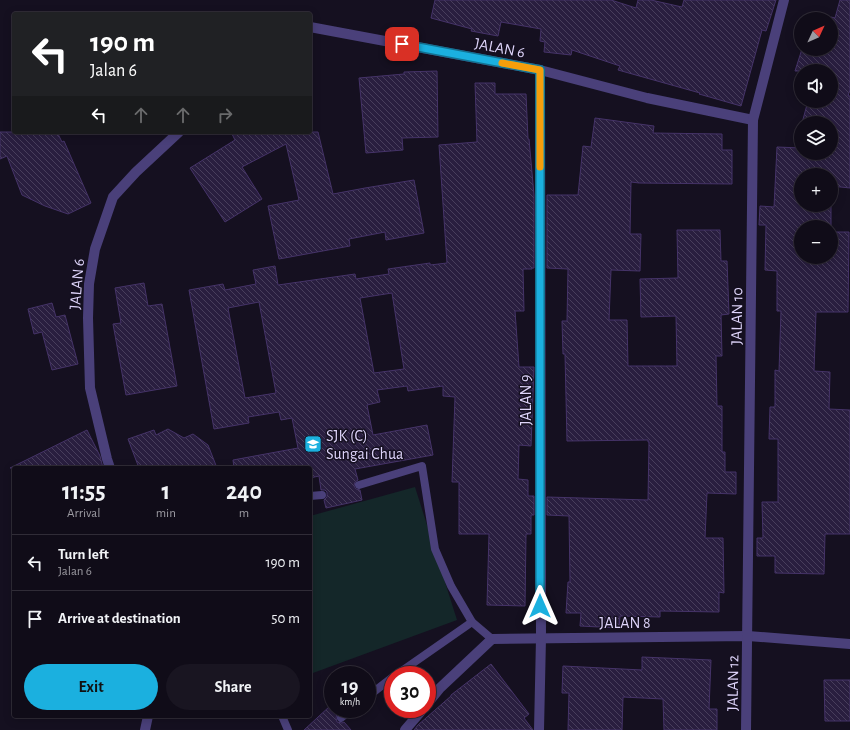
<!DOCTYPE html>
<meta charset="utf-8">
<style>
body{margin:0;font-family:"Alegreya Sans",sans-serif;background:#191521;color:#f1f3f6;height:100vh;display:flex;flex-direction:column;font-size:15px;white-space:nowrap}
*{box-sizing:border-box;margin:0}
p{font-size:13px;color:#9c9ba2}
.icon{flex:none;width:22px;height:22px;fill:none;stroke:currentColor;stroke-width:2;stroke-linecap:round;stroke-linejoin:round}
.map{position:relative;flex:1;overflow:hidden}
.panel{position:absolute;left:12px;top:466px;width:300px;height:252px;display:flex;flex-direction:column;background:#100c18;border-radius:4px;box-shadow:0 2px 10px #0003,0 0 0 1px #302c37}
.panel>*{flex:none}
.top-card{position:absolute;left:12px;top:12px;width:300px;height:122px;border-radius:4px;box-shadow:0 2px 10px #0003,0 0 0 1px #302c37;background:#202124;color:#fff;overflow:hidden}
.needle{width:26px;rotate:46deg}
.controls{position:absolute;left:794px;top:12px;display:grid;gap:8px}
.controls a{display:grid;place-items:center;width:44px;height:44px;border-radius:50%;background:#100c18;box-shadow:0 2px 10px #0003,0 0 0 1px #302c37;font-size:20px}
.speed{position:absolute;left:324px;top:666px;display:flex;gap:8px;font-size:20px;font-weight:700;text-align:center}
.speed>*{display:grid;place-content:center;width:52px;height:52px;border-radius:50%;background:#100c18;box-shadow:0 2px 10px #0003,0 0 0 1px #302c37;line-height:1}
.speed small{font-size:10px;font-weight:400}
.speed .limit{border:6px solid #d22;background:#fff;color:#111}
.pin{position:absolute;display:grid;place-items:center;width:34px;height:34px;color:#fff;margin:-17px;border-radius:8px;box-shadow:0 2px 6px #0006}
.me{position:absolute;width:44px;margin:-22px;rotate:0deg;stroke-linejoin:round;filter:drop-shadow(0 0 3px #0008)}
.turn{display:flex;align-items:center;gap:14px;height:84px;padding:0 12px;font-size:18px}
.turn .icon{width:52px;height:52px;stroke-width:2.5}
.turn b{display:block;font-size:28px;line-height:34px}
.lanes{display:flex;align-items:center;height:38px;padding:0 12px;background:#0003;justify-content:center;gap:20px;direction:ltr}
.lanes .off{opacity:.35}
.eta{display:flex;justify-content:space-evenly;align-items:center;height:68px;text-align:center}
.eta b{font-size:24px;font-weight:600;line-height:28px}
.primary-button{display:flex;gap:8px;margin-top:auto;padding:8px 12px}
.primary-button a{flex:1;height:46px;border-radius:24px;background:#1bb0df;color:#111;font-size:16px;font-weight:600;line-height:46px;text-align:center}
.primary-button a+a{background:#191521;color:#f1f3f6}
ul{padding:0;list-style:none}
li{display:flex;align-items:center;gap:12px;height:56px;padding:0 12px;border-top:1px solid #302c37}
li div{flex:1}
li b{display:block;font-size:15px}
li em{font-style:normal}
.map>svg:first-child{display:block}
</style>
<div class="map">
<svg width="850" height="730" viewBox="0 0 850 730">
<defs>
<pattern id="building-back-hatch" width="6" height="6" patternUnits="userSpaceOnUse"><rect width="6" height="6" fill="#291e3f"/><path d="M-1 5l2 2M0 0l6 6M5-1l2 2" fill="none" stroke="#483e5c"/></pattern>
</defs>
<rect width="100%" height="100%" fill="#151020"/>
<!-- green -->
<polygon fill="#142729" points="415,487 457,620 313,673 310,662 310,516"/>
<!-- building -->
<g fill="url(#building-back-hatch)" stroke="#453368" fill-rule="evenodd">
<polygon points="435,0 611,0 636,8 638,0 651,0 682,7 684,0 776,0 766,31 762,30 741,106 699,94 700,93 618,70 620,66 572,50 571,55 544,52 545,42 540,41 541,29 501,22 498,36 471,31 472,29 431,18"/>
<polygon points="840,0 850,0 850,90 848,96 850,96 850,188 831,186 831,175 801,175 801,205 831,205 831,227 801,226 801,257 831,257 831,232 849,232 848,312 816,312 814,371 830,372 829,409 850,410 850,534 825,534 824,574 775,573 775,556 757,556 757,538 763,538 762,502 778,502 778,439 769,439 770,407 775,407 775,370 779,371 781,311 777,311 777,271 765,270 766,225 759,225 760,206 774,207 777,147 801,148 801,153 831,153 831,123 802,123 808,101 831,101 831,71 795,71 802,49 831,49 831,17 835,18"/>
<polygon points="437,71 438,137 402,138 403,150 366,153 359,78 404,74 404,72"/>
<path d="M475,83h20v11h31l2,45h1l5,56v73h-2v1h-9l1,42h-9l4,56h15l-3,79 -12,-1 -1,34 10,1v16h6v19h-3v19h-5l-1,72 -38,-1 2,-71h-30v-52h-7l3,-85 -12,-1v-10l-35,5 -1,-5 -30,4 3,12 -13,3 6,30 54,-10 6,30 -78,14 3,11 -3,2 -1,4 2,3 4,1 2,10 -36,8 -2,-8 3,-3v-5l-2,-2h-4l-2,-14 -9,2v-10h-76l-1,-8 65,-12 -6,-30 -11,2 -2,-8 -31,5 1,6 -35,6 -25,-139 34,-6 2,6 31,-6 -3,-14 22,-4 3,19 77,-11 1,5 33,-5 -1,-5 42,-6v2l17,-2 -8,-118 38,-3zM392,293l12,76 -30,4 -14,-75zM259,302l17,91 -31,5 -17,-90z"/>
<polygon points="595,118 654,126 653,133 722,134 722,150 732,150 732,184 639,183 631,182 630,234 641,234 640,271 611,270 609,320 627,320 628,366 677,366 676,316 641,317 640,279 678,278 677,230 720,230 721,261 727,261 729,314 721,315 722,356 716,356 717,406 722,406 722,452 725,452 725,472 736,472 736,494 707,493 705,538 723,538 724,593 719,592 719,612 660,611 660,617 620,616 619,628 580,626 581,613 566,613 568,582 570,582 569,516 547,515 547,497 648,500 649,442 648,442 648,440 567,441 565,354 563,354 562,321 567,321 568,269 547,268 547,195 578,195 583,146 591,147"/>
<polygon points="0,132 57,132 62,142 64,141 91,203 68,214 45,206 22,195 7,156 0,159"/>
<polygon points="231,132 318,132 333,194 365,188 414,180 424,233 386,240 385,232 349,239 350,246 279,259 268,206 299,200 286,144 242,167 262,199 225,222 190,168 235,140"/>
<polygon points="144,283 148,306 162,304 177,386 126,395 113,324 121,323 115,288"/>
<polygon points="52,303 56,317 65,315 78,364 52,370 42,332 34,334 28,309"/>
<polygon points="168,429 184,438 193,434 208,445 217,468 139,468 128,439 154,430 156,435"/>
<polygon points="87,430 100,456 103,468 10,468"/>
<polygon points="642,657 711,660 709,709 717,709 717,730 664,730 663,699 623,697 622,730 568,730 569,693 562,693 563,666 642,670"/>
<polygon points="491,664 529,714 524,718 533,730 414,730 418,725 451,696 451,695"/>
<polygon points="824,680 850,680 850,721 825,721"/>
<polygon points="330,706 337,714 336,718 337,722 342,723 344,722 351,730 304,730"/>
</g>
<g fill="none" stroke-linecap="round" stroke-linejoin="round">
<!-- service -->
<g stroke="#4a407a" stroke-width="8">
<polyline points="359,485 422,466 435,549 451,586 472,622 492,639"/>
<polyline points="310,496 322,495"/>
<polyline points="396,675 472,622"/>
<polyline points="367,697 393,677"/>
<polyline points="282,716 288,730"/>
<polyline points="341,718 352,709"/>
</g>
<!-- minor -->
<g stroke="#4a407a" stroke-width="10">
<polyline points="310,27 540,70 647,98 753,120"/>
<polyline points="110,468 107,459 90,388 88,318 89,284 95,249 113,197 136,172 179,132"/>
<polyline points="427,704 440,688 492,639 748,636 850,644"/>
<polyline points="145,730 148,716"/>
<polyline points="405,730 423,709"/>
<polyline points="539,730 541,638 540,70"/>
<polyline points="746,730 753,120 784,0"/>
</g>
</g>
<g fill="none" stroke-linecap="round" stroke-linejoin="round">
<defs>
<polyline id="route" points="402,44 540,70 540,606"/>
</defs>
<!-- route casing -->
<use href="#route" stroke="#127291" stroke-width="10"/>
<!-- route -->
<use href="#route" stroke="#1bb0df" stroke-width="7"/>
<!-- slow -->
<polyline stroke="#f59e0b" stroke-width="7" points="502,63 540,70 540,167"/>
</g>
<!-- icons -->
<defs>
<symbol id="school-square" viewBox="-11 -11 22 22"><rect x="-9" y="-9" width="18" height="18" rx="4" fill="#1bb0df" stroke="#151020"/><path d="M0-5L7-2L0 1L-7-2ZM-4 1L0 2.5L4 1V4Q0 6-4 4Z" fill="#fff"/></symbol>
</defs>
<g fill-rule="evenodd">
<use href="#school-square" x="303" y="434" width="20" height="20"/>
</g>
<g text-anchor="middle" stroke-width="3" stroke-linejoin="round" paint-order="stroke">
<!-- street labels -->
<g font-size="16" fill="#ded4fa" stroke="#151020">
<text transform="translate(500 47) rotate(11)" y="6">JALAN 6</text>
<text transform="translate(76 284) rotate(-85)" y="6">JALAN 6</text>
<text transform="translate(736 316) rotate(-89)" y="6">JALAN 10</text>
<text transform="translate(525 400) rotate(-90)" y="6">JALAN 9</text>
<text x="625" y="628">JALAN 8</text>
<text transform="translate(732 683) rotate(-89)" y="6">JALAN 12</text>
</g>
<!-- poi labels -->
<g font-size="16" fill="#ded4fa" stroke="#151020" text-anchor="start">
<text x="326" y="441">SJK (C)<tspan x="326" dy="18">Sungai Chua</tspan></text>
</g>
</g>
</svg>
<div class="controls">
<a><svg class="needle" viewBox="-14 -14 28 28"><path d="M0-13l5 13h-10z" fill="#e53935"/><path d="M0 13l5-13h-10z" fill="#9c9ba2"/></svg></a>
<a><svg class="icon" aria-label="sound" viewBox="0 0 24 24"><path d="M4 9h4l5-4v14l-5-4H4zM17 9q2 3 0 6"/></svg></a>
<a><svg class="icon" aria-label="layers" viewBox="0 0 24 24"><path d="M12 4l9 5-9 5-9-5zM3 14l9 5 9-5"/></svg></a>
<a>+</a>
<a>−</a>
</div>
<div class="speed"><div>19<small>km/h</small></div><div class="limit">30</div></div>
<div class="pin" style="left:402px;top:44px;background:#d93025"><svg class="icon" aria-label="arrive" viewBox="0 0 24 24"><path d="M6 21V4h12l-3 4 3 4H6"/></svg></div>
<svg class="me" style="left:540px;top:606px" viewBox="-20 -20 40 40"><path d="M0-17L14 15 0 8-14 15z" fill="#1bb0df" stroke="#fff" stroke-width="4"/></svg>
<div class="top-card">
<div class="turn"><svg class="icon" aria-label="left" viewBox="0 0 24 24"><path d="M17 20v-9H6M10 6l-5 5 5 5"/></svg><div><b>190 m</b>Jalan 6</div></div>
<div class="lanes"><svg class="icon" aria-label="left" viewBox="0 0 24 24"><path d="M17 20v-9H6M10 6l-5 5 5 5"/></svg><svg class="icon off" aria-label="ahead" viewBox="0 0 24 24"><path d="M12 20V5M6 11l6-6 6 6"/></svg><svg class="icon off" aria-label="ahead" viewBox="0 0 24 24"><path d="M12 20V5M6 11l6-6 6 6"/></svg><svg class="icon off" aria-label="right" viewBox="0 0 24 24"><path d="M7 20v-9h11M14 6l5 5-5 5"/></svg></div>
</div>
<section class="panel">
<div class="eta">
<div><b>11:55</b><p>Arrival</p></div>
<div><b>1</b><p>min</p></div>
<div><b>240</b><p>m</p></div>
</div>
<ul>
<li><svg class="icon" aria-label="left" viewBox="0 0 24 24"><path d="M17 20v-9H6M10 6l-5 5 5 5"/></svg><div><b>Turn left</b><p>Jalan 6</p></div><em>190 m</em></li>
<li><svg class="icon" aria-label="arrive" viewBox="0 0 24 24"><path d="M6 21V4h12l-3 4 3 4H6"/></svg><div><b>Arrive at destination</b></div><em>50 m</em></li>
</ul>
<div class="primary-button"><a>Exit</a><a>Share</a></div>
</section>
</div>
